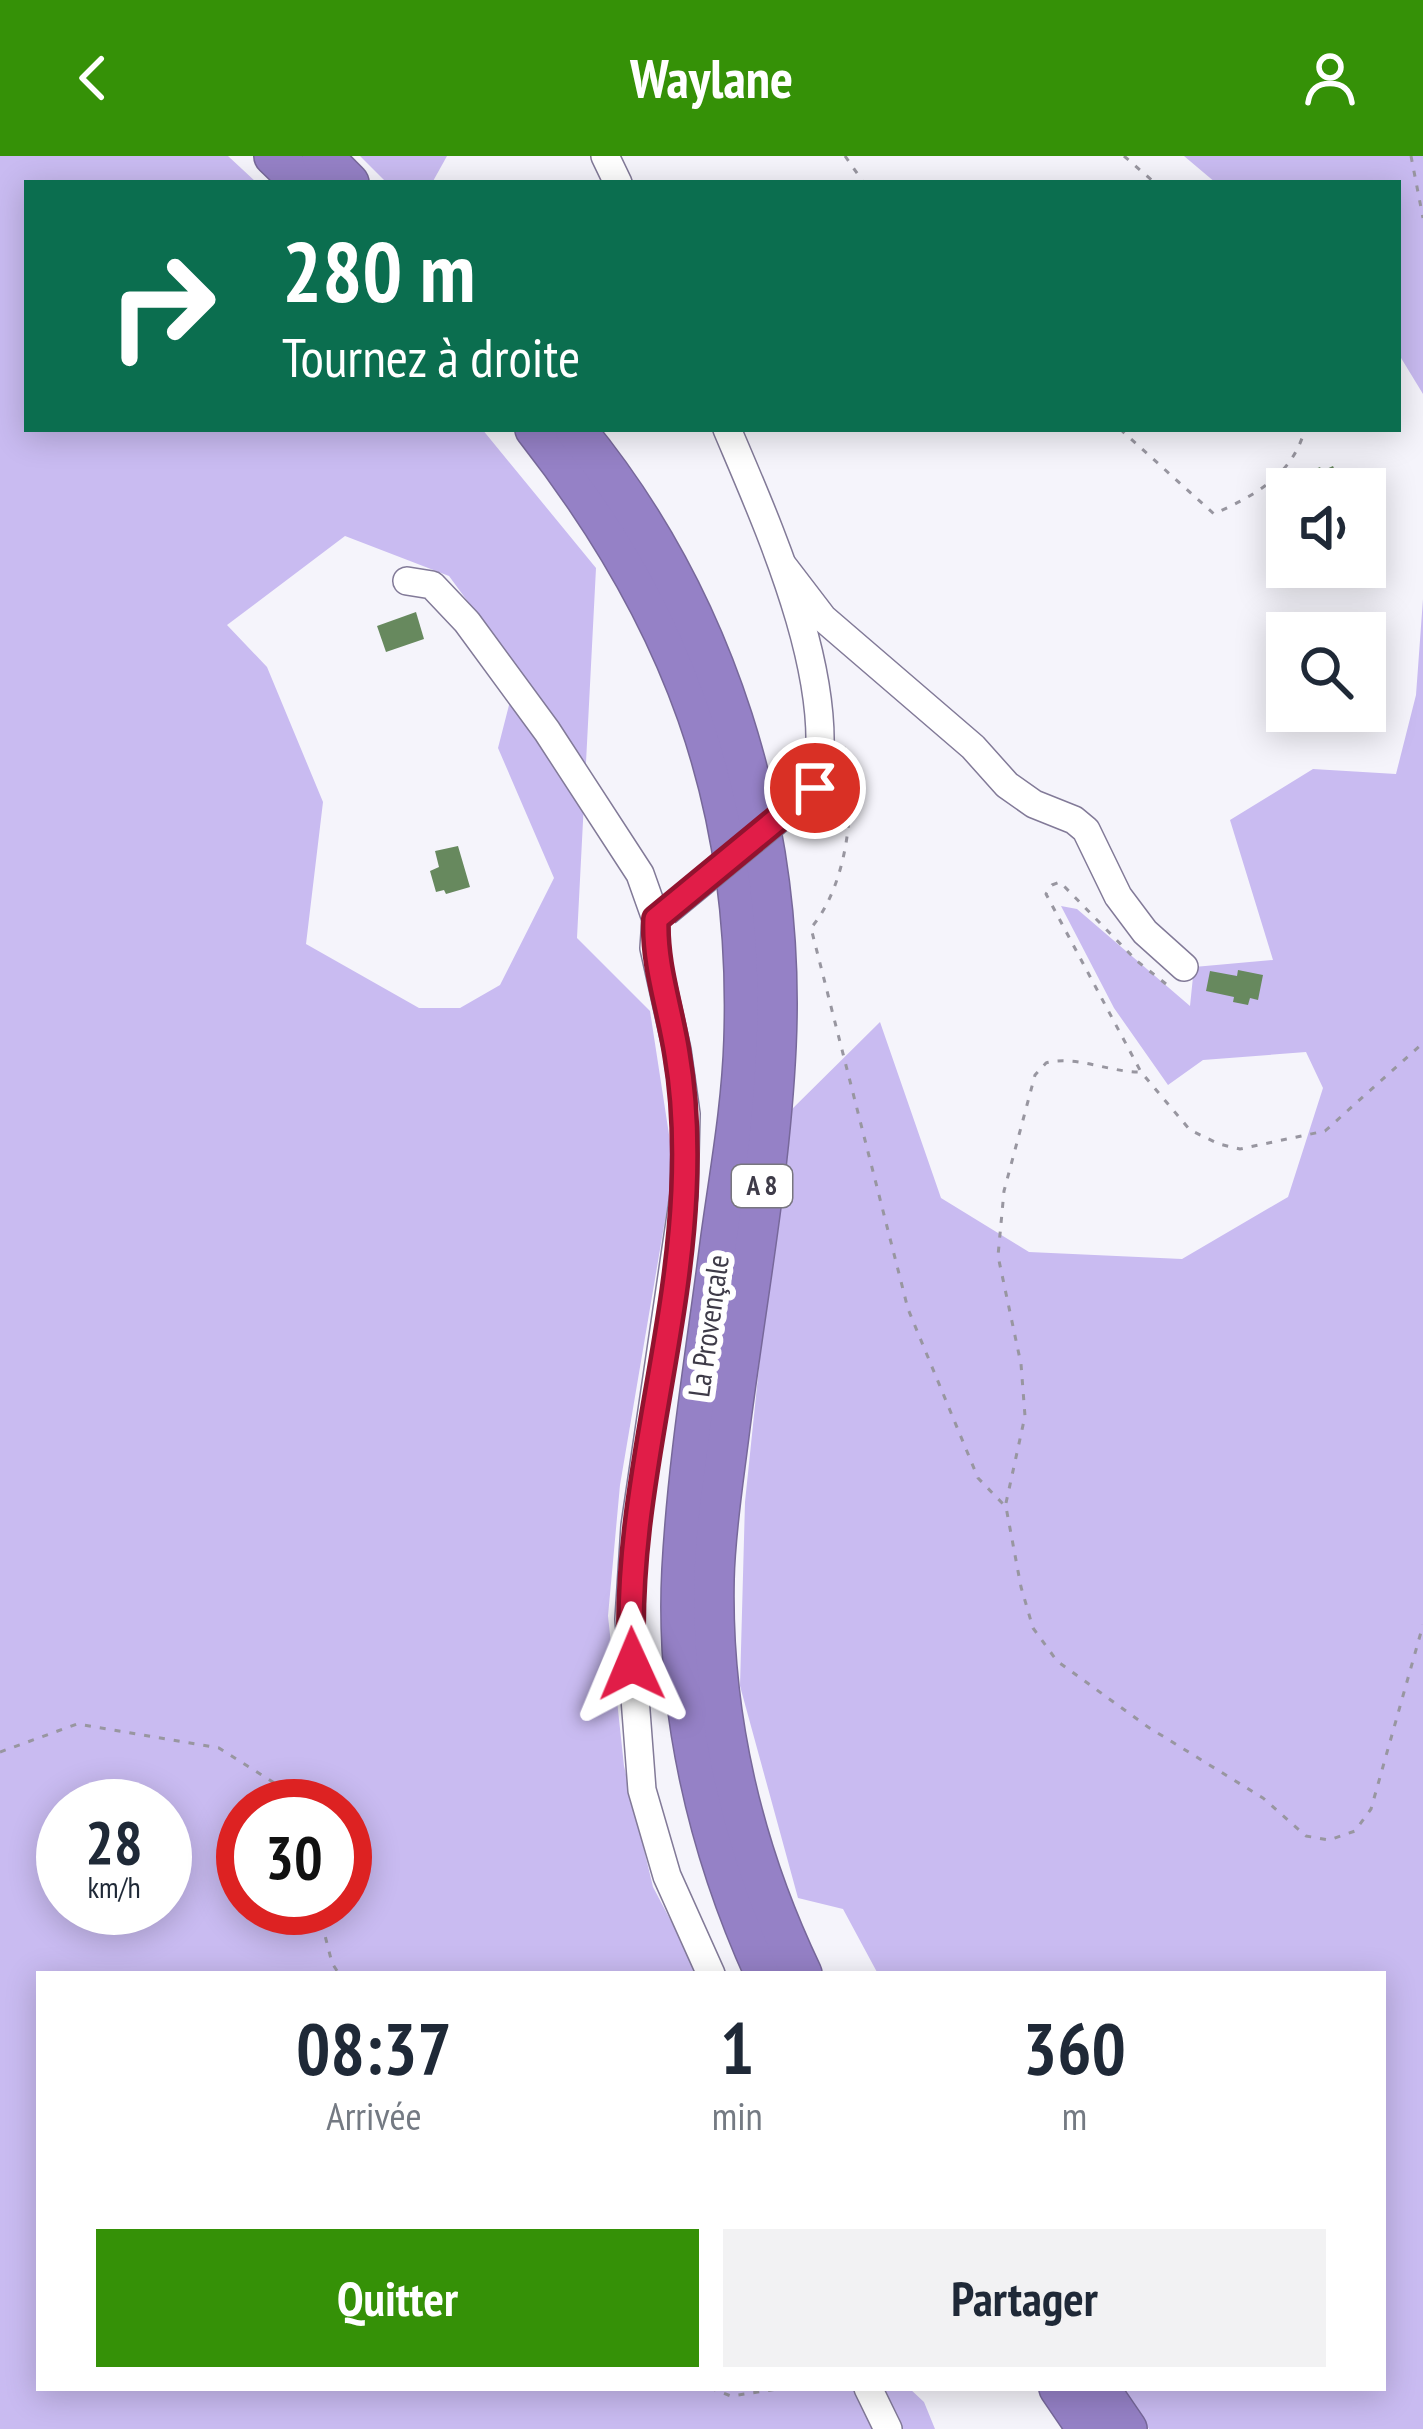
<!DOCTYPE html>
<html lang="fr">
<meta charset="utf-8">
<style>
body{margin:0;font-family:"PT Sans Narrow",sans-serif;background:#f2f2f3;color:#1f2937;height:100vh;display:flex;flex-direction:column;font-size:45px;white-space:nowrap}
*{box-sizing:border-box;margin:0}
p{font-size:39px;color:#747a83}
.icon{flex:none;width:66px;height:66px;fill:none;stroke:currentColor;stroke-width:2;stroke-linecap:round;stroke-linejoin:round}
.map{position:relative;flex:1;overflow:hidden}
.side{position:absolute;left:36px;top:1815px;width:1350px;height:420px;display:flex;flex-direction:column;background:#fff;border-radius:0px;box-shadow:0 6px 30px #0003}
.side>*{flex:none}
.banner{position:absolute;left:24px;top:24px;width:1377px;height:252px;border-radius:0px;box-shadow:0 6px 30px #0003;background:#0b6e4f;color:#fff;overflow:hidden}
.tools{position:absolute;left:1266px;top:312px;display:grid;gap:24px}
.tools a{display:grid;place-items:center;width:120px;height:120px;border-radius:0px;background:#fff;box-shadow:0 6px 30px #0003;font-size:60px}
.speed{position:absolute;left:36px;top:1623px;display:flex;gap:24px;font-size:60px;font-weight:700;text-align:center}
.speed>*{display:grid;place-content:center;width:156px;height:156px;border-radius:50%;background:#fff;box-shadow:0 6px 30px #0003;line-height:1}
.speed small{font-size:30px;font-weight:400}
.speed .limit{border:18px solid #d22;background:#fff;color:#111}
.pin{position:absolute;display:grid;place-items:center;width:102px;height:102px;color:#fff;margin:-51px;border:6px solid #fff;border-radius:50%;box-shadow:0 3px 12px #0007}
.me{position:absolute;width:132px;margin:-66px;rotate:359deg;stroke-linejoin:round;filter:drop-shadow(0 0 9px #0008)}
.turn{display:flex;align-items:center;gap:42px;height:252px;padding:0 60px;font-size:54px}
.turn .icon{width:156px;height:156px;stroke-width:2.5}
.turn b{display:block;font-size:84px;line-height:102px}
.eta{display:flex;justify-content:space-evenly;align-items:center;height:204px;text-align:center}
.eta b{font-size:72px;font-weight:700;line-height:84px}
.cta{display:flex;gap:24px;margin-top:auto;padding:24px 60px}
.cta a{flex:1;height:138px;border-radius:0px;background:#359107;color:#fff;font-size:48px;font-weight:700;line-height:138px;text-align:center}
.cta a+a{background:#f2f2f3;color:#1f2937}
header{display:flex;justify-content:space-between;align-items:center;height:156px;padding:0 60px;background:#359107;color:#fff;font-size:54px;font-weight:700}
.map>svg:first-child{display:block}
</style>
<header><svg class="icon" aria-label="back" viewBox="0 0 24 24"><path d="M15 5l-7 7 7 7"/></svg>Waylane<svg class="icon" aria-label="person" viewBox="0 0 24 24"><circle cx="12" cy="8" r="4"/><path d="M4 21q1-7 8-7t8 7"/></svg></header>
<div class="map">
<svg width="1423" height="2273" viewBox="0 0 1423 2273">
<rect width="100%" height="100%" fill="#f5f4fb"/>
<!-- forest -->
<g fill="#c9bbf1" fill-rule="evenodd">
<path d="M0,0h228l29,27h-230v246h455l114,139 -19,370 73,73 24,156 -54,318 -12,131 16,150 29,121 46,87h-660v414h870l15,14 11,27h-935zM345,380l104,40 69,94 -20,78 56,130 -54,107 -40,23h-41l-113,-64 17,-142 -56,-135 -40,-42zM63,1650h102v102h-102zM243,1650h102v102h-102z"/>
<polygon points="360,0 447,0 432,27 387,27"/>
<polygon points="1184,0 1423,0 1423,238 1398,197 1398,27 1216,27"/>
<polygon points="1423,443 1423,2273 1149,2273 1120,2232 1383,2232 1383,1818 878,1818 843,1753 798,1742 740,1530 745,1346 785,960 880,866 941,1042 1029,1096 1182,1103 1288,1041 1323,932 1306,896 1203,904 1168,929 1114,852 1061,750 1077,753 1190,850 1194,811 1273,804 1230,664 1313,613 1396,618 1416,539"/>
</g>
<!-- building -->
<g fill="#67895e">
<polygon points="1333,310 1343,333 1268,333 1320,311 1322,315"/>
<polygon points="416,456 424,483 386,496 377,470"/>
<polygon points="458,690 470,731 446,738 444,734 436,736 430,715 439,711 435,695"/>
<polygon points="1238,814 1263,819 1258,844 1250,842 1248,849 1233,846 1234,841 1206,835 1210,815 1237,820"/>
</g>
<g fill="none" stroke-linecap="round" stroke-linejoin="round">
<defs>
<g id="minor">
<polyline points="605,0 618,27"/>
<path d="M727,273c41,97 113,254 88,360"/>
<polyline points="784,411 823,462 973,591 1007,629 1034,648 1074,664 1086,674 1118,740 1145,776 1184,811"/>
<polyline points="407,425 432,429 467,466 547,575 640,718 656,763 654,792 677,894 686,958 684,1039 635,1370 629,1463 642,1634 667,1720 711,1818"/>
<polyline points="868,2232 888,2273"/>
</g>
<g id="highway">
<polyline points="274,0 302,27"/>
<polyline points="322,0 349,27"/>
<path d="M535,273c146,186 217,372 209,611 -2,66 -14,132 -23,197 -14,111 -33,221 -39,333 -7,138 26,279 83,404"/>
<path d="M575,273c142,172 211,395 201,617 -6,130 -31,259 -47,388 -6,48 -14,97 -15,145 -3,137 29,272 88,395"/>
<polyline points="1059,2232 1087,2273"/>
<polyline points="1099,2232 1127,2273"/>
</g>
</defs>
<!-- minor casing -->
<use href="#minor" stroke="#827a98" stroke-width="30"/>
<!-- highway casing -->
<use href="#highway" stroke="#77689a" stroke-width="42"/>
<!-- path -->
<g stroke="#9896a0" stroke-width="3" stroke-dasharray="6 9" stroke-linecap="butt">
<polyline points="845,0 864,27"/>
<polyline points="1124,0 1155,27"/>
<polyline points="1411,0 1423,62"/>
<path d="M1120,273l94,85c41,-19 78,-38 91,-85"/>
<path d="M844,591c13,55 4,137 -33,181l97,381 70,169 28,29 15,80 12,41 24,33 91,66 115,71 43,38 23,4 26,-9 16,-22 52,-184"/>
<polyline points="1166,828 1137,805 1060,726 1052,729 1046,738 1141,916 1190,974 1219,988 1240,993 1325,975 1423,887"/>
<path d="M1006,1347l19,-87 -4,-52 -23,-108 6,-65 31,-116 11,-12c29,-8 63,9 93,9"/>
<polyline points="0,1596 77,1568 219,1592 287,1635 291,1650"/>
<polyline points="318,1752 332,1807 339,1818"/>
<polyline points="710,2232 731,2240 785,2232"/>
</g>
<!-- minor -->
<use href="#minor" stroke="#fff" stroke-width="27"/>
<!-- highway -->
<use href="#highway" stroke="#9581c6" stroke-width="39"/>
<defs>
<polyline id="minor-bridge" points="666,756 815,633"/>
</defs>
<!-- minor-bridge casing -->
<use href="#minor-bridge" stroke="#827a98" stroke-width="30" stroke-linecap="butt"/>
<!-- minor-bridge -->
<use href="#minor-bridge" stroke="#fff" stroke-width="27"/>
</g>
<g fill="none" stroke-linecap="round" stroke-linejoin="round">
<defs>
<path id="route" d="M632,1508c-9,-162 45,-314 52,-473 2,-47 1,-91 -7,-137 -7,-46 -23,-89 -21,-135l159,-131"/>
</defs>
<!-- route casing -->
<use href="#route" stroke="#92132f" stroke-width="30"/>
<!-- route -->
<use href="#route" stroke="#e11d48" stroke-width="21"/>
</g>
<g text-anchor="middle" stroke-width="12" stroke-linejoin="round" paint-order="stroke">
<!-- shield labels -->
<rect fill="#fff" stroke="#78767f" stroke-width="3" x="732" y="1009" width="60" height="42" rx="9"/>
<g font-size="27" font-weight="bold" fill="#3e3b48">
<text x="762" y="1039">A 8</text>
</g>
<!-- street labels -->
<g font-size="30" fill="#3e3b48" stroke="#fff">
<text transform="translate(709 1170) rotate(-82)" y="10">La Provençale</text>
</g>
</g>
</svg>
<div class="tools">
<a><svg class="icon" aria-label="sound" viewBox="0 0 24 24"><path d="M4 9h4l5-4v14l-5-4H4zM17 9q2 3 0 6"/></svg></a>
<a><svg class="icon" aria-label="search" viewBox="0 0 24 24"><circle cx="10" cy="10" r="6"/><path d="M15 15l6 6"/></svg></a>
</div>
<div class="speed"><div>28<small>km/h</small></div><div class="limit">30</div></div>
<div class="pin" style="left:815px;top:632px;background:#d93025"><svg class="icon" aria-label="arrive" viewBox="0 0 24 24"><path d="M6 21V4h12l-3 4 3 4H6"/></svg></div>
<svg class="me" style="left:632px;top:1508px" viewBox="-20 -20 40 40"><path d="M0-17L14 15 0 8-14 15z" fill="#e11d48" stroke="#fff" stroke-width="4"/></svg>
<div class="banner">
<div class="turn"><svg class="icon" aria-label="right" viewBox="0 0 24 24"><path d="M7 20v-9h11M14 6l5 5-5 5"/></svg><div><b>280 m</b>Tournez à droite</div></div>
</div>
<section class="side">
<div class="eta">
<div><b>08:37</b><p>Arrivée</p></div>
<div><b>1</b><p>min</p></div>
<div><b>360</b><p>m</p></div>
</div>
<div class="cta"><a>Quitter</a><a>Partager</a></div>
</section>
</div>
